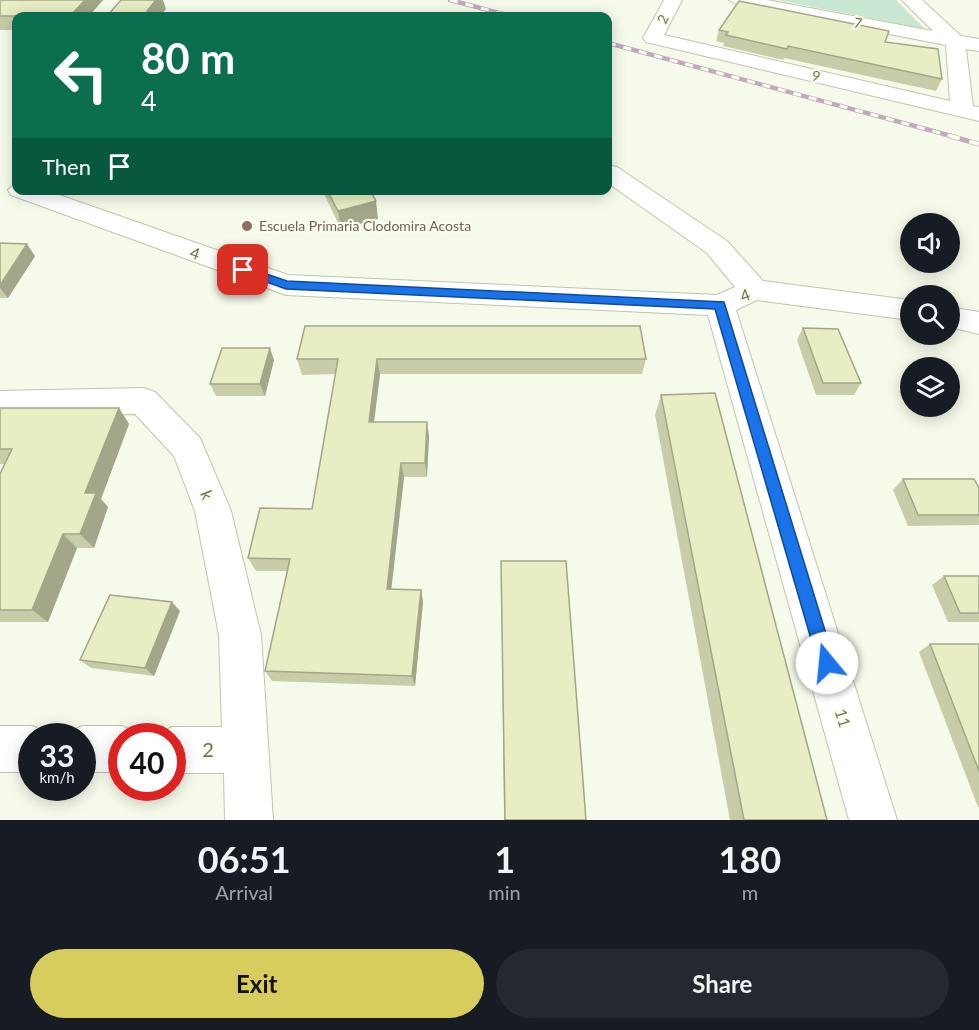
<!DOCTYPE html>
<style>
body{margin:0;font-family:Lato,sans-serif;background:#242831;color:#f1f3f6;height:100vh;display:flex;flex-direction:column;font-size:22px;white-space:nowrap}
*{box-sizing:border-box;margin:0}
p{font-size:20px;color:#9ea1a6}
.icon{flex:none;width:33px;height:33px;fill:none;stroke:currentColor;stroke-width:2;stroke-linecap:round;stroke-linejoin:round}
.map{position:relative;height:820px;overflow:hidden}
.drawer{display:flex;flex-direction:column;background:#171b24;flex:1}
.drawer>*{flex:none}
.guide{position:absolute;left:12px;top:12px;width:600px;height:183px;border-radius:12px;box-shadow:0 3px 15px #0003;background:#0b6e4f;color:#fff;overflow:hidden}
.tools{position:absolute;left:900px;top:213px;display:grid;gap:12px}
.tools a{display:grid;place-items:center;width:60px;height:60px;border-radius:50%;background:#171b24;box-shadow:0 3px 15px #0003;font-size:30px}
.speed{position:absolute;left:18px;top:723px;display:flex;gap:12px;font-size:30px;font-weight:700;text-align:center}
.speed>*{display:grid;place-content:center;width:78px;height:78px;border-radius:50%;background:#171b24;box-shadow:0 3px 15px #0003;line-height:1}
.speed small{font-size:15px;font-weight:400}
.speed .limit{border:9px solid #d22;background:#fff;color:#111}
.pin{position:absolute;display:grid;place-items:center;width:51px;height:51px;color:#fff;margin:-26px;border-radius:12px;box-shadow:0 3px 9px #0006}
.me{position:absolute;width:66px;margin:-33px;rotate:343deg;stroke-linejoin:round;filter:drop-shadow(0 0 4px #0008)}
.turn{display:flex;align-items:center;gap:21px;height:126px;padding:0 30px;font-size:27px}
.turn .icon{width:78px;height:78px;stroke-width:2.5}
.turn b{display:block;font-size:42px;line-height:51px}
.then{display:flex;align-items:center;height:57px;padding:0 30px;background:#0003;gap:12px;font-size:22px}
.eta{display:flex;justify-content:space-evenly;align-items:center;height:102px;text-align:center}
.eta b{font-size:36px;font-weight:700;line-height:42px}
.action{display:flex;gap:12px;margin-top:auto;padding:12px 30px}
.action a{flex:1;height:69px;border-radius:36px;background:#d7cd5c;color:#111;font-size:24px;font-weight:700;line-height:69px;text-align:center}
.action a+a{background:#242831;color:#f1f3f6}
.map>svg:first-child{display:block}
</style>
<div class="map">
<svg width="979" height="820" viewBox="0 0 979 820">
<rect width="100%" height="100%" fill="#f5faea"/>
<!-- green -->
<polygon fill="#c9e7d2" points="778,0 896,0 925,29"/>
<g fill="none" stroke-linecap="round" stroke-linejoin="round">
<defs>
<g id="minor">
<polygon points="664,0 682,0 664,35 950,101 946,45 738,5 729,0 767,0 933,31 902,0 922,0 961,36 979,39 979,51 966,49 973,106 979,107 979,121 646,42 643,38"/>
<polygon points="608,165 617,167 727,241 763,281 910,300 910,320 757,300 736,310 897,820 849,820 708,315 286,295 11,195 8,190 16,183 16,190 45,190 288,275 717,295 735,287 707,253 608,183"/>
<polygon points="950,307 979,312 979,334 950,327"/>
<polygon points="143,388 155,392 200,438 231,511 261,635 273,820 225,820 224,773 172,773 172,736 155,736 172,727 222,727 219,635 195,511 174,456 135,414 0,417 0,391"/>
<polygon points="0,726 32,726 48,733 50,736 32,736 32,772 0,772"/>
<polygon points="82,726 122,726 138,733 140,736 122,736 122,772 82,772 82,736 64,736 66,733"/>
</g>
</defs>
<!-- minor casing -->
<use href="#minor" stroke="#c1c5a9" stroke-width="2"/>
<!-- minor -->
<use href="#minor" fill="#fff" fill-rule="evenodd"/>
<defs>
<g id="rail-far1">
<polyline points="450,0 511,16"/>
<polyline points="608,43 955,137"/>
</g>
<polyline id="rail" points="950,136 979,144"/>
</defs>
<!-- rail-far1 casing -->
<use href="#rail-far1" stroke="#c4a8bd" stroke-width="4.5"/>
<!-- rail casing -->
<use href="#rail" stroke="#c4a8bd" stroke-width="5"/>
<!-- rail-far1 -->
<use href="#rail-far1" stroke="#f9fdf0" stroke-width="3" stroke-dasharray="8" stroke-linecap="butt"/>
<!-- rail -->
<use href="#rail" stroke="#f9fdf0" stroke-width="4" stroke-dasharray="10" stroke-linecap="butt"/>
</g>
<!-- wall -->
<g fill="#c8cca9">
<polygon points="0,0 103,0 89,16 16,16 16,30 0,30"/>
<polygon points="719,30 885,42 942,79 936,91 784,58 783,60 723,46 724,43 716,41"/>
<polygon points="322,190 370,190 378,219 341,229"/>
<polygon points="0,243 35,256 8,298 0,298"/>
<polygon points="803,328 861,383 854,395 816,395 797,340"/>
<polygon points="297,359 646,359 642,374 380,374 374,422 429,436 427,477 404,477 391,589 421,590 423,602 415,686 272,681 265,671 287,571 256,571 248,558 312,509 336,374 302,375"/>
<polygon points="274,360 265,396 216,396 210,384"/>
<polygon points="661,395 827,820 730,820 655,415"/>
<polygon points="0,408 119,408 129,424 101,499 108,507 94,548 77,548 48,622 0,622 0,474 5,464 0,464"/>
<polygon points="903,479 979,488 979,525 908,526 893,490"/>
<polygon points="501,561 586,820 504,820"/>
<polygon points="944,576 979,576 979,622 948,622 932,585"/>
<polygon points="180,611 154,676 91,668 80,660"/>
<polygon points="930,644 979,644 979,807 978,807 919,652"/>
</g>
<!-- shaded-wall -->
<g fill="#a3a689">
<polygon points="85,0 103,0 89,16 70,16"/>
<polygon points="156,0 163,0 166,9 160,16 143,16"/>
<polygon points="376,201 378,219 341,229 338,211"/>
<polygon points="27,244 35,256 8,298 0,288 0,285"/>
<polygon points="270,348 274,360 265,396 260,384"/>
<polygon points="377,359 380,374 372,437 369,422"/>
<polygon points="119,408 129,424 101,499 108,507 94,548 80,534 85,493"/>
<polygon points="427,422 429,436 427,477 425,463"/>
<polygon points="401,463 404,477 390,601 387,589"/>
<polygon points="63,534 77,548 48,622 32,610"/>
<polygon points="421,590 423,602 415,686 412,676"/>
<polygon points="172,602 180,611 154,676 145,668"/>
</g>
<!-- building -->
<g fill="#e9edc4" stroke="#a3a689" stroke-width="1.5">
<polygon points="0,0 85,0 70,16 0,16"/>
<polygon points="121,0 156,0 143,16 107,16"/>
<polygon points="739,1 889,31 885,42 938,49 942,79 788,46 787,49 726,35 728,32 719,30"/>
<polygon points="327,190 370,190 376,201 338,211"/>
<polygon points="0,243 27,244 0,285"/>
<polygon points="305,326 640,326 646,359 377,359 369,422 427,422 425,463 401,463 387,589 421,590 412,676 265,671 290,559 248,558 260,508 312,509 338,359 297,359"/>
<polygon points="803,328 838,329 861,383 823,383"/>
<polygon points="222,348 270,348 260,384 210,384"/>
<polygon points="715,393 827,820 744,820 661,395"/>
<polygon points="0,408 119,408 85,493 96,493 80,534 63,534 32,610 0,610 0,474 12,449 0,449"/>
<polygon points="903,479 974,479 979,488 979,515 918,515"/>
<polygon points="501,561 566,561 586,820 505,820"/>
<polygon points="944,576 979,576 979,613 960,613"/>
<polygon points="110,595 172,602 145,668 80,660"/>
<polygon points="930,644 979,644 979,771"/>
</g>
<!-- route -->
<polygon fill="#1a73e8" stroke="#114b97" stroke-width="1.5" points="243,266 287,281 724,302 835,663 833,670 827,672 820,670 818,663 715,309 286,289 239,272 239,267"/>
<!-- markers -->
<circle fill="#8d6e63" stroke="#f9fdf0" stroke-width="2" cx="247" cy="226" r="6"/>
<g text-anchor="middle" stroke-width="4.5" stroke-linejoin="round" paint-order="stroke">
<!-- far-street labels -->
<g font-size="14" fill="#717350" stroke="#f9fdf0">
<text transform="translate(663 19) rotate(-63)" y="5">2</text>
<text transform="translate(858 23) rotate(11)" y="5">7</text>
<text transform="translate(816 76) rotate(13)" y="5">9</text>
</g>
<!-- far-education labels -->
<g font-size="14" fill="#785e54" stroke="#f9fdf0" text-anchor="start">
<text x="259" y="231">Escuela Primaria Clodomira Acosta</text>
</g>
<!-- street labels -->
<g font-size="16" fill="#717350" stroke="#f9fdf0">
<text transform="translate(195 253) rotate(19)" y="6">4</text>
<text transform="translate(745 295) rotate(-20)" y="6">4</text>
<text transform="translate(207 495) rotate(69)" y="6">k</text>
<text transform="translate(843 718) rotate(73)" y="6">11</text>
</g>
<!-- near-street labels -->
<g font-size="20" fill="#717350" stroke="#f9fdf0">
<text x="208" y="757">2</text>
</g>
</g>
</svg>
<div class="tools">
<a><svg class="icon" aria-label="sound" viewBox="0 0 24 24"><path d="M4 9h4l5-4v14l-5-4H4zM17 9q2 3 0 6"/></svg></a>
<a><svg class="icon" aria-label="search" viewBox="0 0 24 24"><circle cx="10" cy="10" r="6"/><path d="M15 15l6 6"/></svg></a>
<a><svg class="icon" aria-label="layers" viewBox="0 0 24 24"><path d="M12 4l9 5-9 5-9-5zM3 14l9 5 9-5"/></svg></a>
</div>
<div class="speed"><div>33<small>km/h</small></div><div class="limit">40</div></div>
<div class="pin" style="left:243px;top:270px;background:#d93025"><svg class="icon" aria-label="arrive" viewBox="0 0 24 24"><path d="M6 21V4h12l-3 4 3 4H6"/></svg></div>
<svg class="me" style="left:827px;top:663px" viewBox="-20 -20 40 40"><circle r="19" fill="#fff"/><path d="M0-13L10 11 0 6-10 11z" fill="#1a73e8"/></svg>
<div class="guide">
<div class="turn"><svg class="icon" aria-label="left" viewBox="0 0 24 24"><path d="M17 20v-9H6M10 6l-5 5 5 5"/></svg><div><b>80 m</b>4</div></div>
<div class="then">Then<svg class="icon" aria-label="arrive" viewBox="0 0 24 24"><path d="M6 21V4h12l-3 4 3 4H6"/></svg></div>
</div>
</div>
<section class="drawer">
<div class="eta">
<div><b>06:51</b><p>Arrival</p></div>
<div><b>1</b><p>min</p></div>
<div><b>180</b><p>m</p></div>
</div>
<div class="action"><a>Exit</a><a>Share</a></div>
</section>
